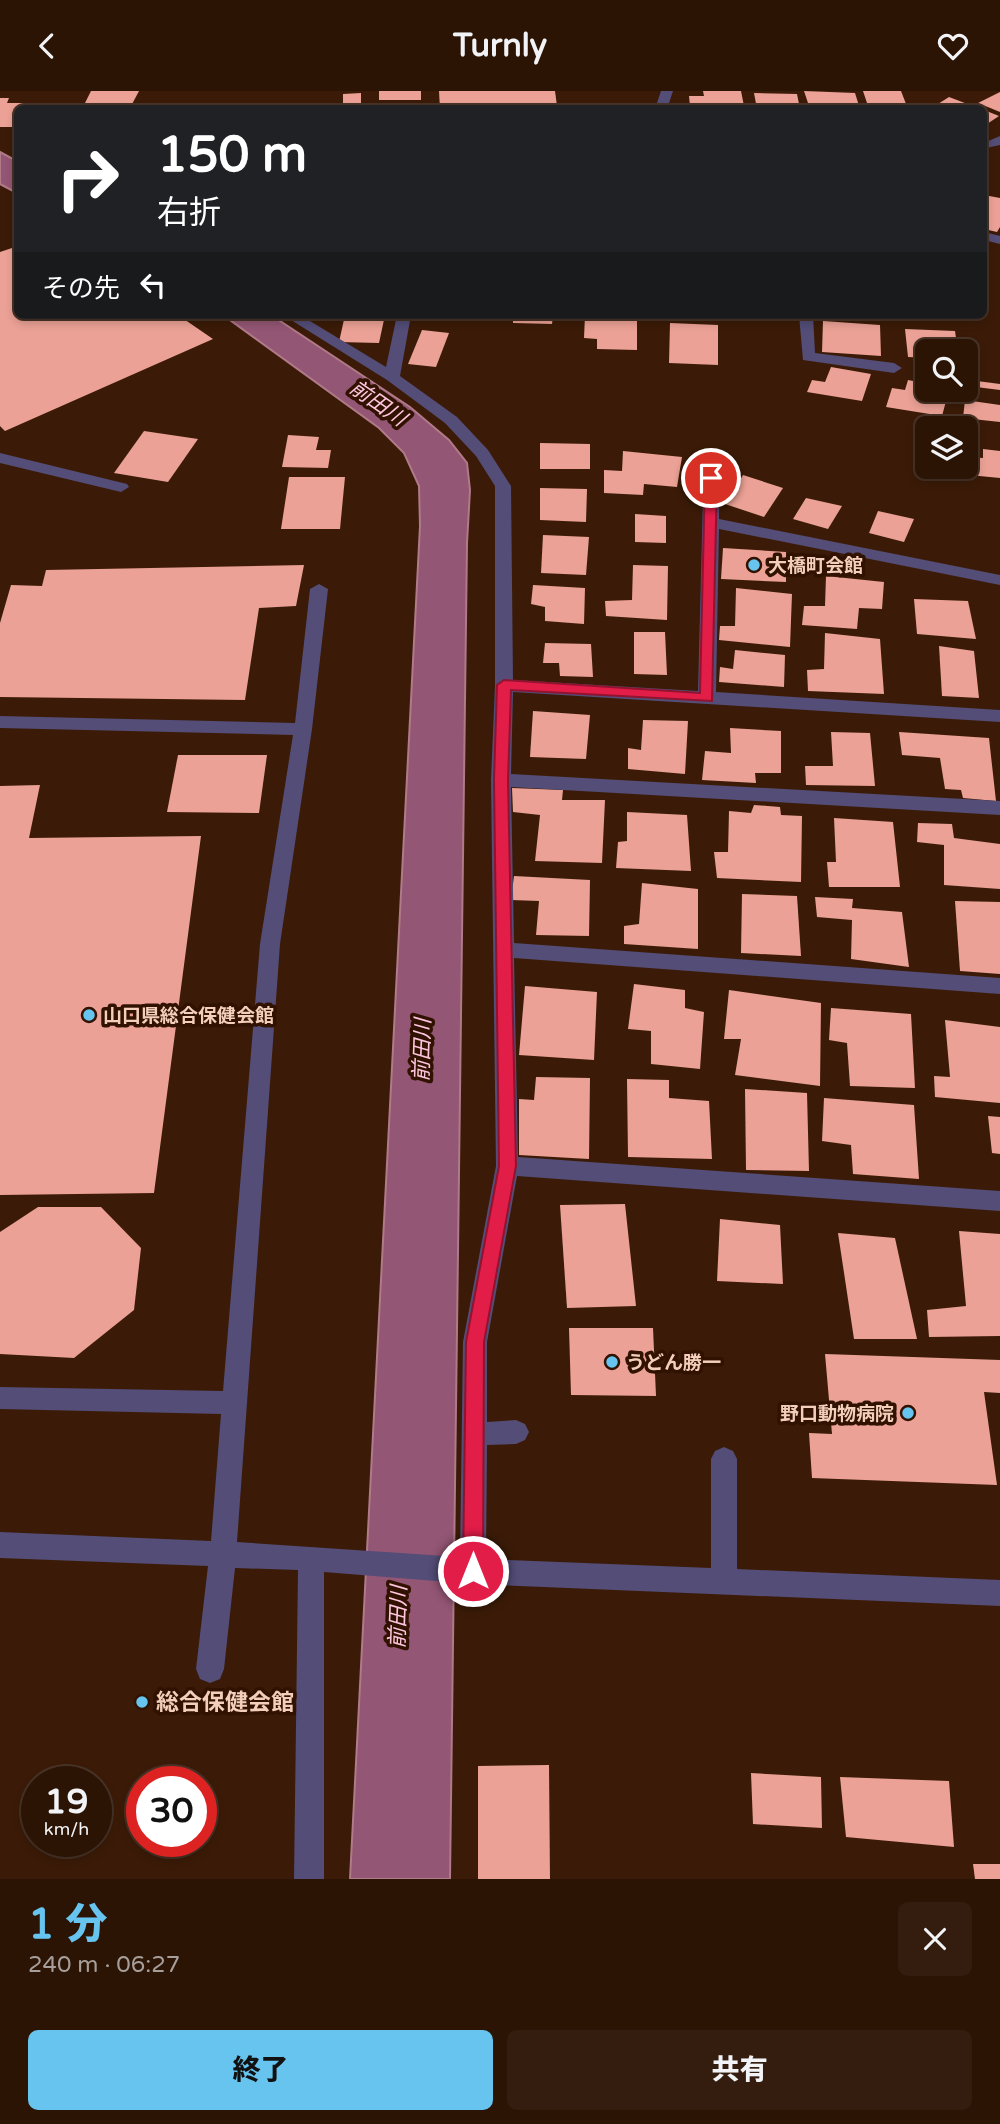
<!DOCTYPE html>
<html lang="ja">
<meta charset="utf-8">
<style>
body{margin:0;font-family:"Varela Round","Noto Sans JP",sans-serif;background:#341d0f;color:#f1f3f6;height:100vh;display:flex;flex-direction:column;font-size:26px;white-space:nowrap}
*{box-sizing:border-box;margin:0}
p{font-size:23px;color:#a69e9a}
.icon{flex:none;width:38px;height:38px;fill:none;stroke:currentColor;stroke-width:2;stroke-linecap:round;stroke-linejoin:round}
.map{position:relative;height:1788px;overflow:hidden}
.side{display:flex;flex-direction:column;background:#2c1405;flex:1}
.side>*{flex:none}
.top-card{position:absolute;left:14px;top:14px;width:973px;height:214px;border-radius:10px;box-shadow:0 4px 10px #0003,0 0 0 2px #483327;background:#202124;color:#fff;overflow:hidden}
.buttons{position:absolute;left:915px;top:248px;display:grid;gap:14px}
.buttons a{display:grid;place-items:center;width:63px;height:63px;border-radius:10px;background:#2c1405;box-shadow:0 4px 10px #0003,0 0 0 2px #483327;font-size:35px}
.speed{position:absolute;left:21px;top:1675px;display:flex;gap:14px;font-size:35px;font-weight:700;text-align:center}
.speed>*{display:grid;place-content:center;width:91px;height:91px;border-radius:50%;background:#2c1405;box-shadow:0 4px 10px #0003,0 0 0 2px #483327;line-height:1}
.speed small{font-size:18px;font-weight:400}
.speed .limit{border:10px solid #d22;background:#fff;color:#111}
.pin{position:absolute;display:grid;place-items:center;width:60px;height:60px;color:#fff;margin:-30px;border:4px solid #fff;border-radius:50%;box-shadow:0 2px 7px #0007}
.me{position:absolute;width:77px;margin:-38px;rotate:0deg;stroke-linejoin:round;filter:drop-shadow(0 0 5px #0008)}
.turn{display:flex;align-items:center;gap:24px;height:147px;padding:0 28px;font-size:32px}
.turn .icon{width:91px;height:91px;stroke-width:2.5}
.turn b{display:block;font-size:49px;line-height:60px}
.then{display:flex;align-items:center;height:66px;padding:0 28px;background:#0003;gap:14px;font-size:26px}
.round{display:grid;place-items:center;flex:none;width:74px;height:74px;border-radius:10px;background:#341d0f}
.summary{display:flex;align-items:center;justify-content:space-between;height:119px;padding:0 28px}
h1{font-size:42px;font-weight:800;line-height:52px;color:#66c4ef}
.button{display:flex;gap:14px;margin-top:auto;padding:14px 28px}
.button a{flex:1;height:80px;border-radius:10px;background:#66c4ef;color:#111;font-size:28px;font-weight:800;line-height:80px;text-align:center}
.button a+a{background:#341d0f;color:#f1f3f6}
header{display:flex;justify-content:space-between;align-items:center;height:91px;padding:0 28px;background:#2c1405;font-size:32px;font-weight:800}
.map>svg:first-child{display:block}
</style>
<header><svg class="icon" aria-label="back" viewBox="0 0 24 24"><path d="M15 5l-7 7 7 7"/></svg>Turnly<svg class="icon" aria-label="heart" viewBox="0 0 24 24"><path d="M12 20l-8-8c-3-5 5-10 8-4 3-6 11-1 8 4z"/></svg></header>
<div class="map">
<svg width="1000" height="1788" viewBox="0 0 1000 1788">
<rect width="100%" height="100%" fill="#3b1b07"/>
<!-- water -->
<g fill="#935674" stroke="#b07a89" stroke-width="2">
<polygon points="0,61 17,70 17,102 0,93"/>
<polygon points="223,224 271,224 410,316 449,349 467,372 470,399 467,452 450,1788 350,1788 420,435 419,395 404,362 379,337"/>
</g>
<!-- building -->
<g fill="#eba195">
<polygon points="91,0 139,0 130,17 83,16"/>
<rect x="379" y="0" width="42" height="9"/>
<polygon points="439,0 555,0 557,15 440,18"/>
<polygon points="703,0 741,0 744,15 690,15 689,5 704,5"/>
<polygon points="804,0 855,2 860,18 810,18"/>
<polygon points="863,0 901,0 908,18 869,18"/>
<polygon points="1000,1 1000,21 978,12"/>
<polygon points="361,2 361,13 343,13 343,3"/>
<polygon points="754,2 797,3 800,18 757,18"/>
<polygon points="949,6 978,17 978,18 930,18"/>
<polygon points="0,7 9,7 7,12 30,12 28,18 18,18 18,36 0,36"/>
<polygon points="984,19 999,25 984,35"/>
<polygon points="984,104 1000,107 1000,136 997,141 984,138"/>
<polygon points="18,155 18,224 178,224 213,248 5,340 0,335 0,161"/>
<polygon points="345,224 385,224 379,252 339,251"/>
<polygon points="513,224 553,224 552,233 513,232"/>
<polygon points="585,224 637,224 637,259 597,258 597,248 584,247"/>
<polygon points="823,230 880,234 881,265 822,261"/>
<polygon points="670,232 718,234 718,274 669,272"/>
<polygon points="905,238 955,240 958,261 928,261 928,267 908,266"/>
<polygon points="422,239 449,242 436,276 408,273"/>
<polygon points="831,276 871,283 862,310 807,301 812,289 825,291"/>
<polygon points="908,289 928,293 928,299 949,299 942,325 886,316 892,297 905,299"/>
<polygon points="977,290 1000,293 1000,299 976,296"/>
<polygon points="965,309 1000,314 1000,331 963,327"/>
<polygon points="144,340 198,348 168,391 114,382"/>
<polygon points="288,344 319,346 316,359 331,359 328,377 282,376"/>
<polygon points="540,352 590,353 590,378 540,378"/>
<polygon points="983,358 1000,360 1000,387 969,384 970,366 983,367"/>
<polygon points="623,360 682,366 677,396 644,393 643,404 604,402 604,379 622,380"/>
<polygon points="743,384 783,397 764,426 725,413"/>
<polygon points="289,386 345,386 340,438 281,438"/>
<polygon points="540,397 587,398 586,431 540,429"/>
<polygon points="806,407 842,415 828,438 793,428"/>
<polygon points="878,420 914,428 904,451 869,442"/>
<polygon points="635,423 666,425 666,452 635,451"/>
<polygon points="543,444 589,446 586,484 541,482"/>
<polygon points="723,457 786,461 786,491 721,488"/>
<polygon points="304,474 296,515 259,517 245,609 0,606 0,532 11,494 42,495 46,479"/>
<polygon points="633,474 668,475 667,529 606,525 605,510 632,509"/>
<polygon points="826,485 884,491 882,518 859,517 857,538 802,534 804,515 825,515"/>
<polygon points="533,494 585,497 584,533 545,530 545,516 531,513"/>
<polygon points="736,497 792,503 790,556 719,549 720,535 735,535"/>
<polygon points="914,508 968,510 976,548 917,543"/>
<polygon points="634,541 665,541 667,584 634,583"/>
<polygon points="825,542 880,548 884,603 808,600 807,579 824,578"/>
<polygon points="545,552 591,553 593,586 560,585 559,572 543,572"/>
<polygon points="939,555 974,560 979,607 942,605"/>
<polygon points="735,559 785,564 784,596 719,591 720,576 733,578"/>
<polygon points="533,620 590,624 586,668 530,666"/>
<polygon points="643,629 688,630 685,683 628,678 628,657 641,659"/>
<polygon points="730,637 781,640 781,682 755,682 756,692 702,689 705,660 731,662"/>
<polygon points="831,641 870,642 875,695 806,694 805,675 833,675"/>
<polygon points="899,641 989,647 996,710 963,707 961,699 945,698 940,667 902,664"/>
<polygon points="178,664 267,664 259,722 167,721"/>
<polygon points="40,694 29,747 201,745 154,1102 0,1104 0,695"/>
<polygon points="512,697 563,699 562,709 605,709 602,772 535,770 540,724 513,721"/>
<polygon points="754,714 780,716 781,724 802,725 801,791 717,787 714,761 728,761 729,720 751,722"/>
<polygon points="627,721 687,724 691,780 616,777 618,751 627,750"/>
<polygon points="834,727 893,731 900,796 829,796 827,771 836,771"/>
<polygon points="918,732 952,733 954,747 1000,753 1000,798 944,794 944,754 917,751"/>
<polygon points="514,785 590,789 589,845 536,844 539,810 511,809"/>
<polygon points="642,792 698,798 698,858 624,853 624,835 639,833"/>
<polygon points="742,803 797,805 801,865 741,862"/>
<polygon points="815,806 853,808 852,817 902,821 909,876 851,868 852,829 817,826"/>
<polygon points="955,810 1000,811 1000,883 960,880"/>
<polygon points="634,893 685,899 685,917 704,921 700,978 651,973 651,940 628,938"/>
<polygon points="525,895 597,901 594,969 519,964"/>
<polygon points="729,899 821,912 820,995 735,984 741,948 724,948"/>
<polygon points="831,917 911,923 915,997 850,995 847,952 829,949"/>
<polygon points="945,929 1000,936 1000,1012 935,1006 934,985 950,986"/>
<polygon points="536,986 590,987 589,1068 519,1064 519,1008 534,1009"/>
<polygon points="627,988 669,989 669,1007 709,1010 712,1068 628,1066"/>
<polygon points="745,998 807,1002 809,1080 746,1079"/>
<polygon points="824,1007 914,1014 919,1088 853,1083 851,1054 822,1050"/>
<polygon points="988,1025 1000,1026 1000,1063 992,1062"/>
<polygon points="625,1113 636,1215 567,1217 560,1114"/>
<polygon points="38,1116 101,1116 141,1157 134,1219 74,1267 0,1263 0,1141"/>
<polygon points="720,1128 780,1134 783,1193 717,1190"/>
<polygon points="959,1140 1000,1143 1000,1245 929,1246 927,1219 966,1215"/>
<polygon points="838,1142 895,1147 917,1248 854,1248"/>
<polygon points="569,1237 653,1237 656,1305 571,1304"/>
<polygon points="825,1263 1000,1269 1000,1302 984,1301 997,1394 812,1387 809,1342 832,1343"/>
<polygon points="549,1674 550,1788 478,1788 478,1675"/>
<polygon points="751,1682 821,1686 822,1737 753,1733"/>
<polygon points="840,1686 949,1690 954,1756 846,1746"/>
<polygon points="973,1773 1000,1773 1000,1788 975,1788"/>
</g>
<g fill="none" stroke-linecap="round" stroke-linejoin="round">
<!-- minor -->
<g fill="#534d77" fill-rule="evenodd">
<polygon points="661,0 673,0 667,18 655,18"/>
<polygon points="1000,45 1000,54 986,57 986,51"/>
<polygon points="984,141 1000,145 1000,153 984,149"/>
<polygon points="283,224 300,224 386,276 397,224 411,224 400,285 457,326 488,359 511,395 513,589 698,600 704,366 712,361 720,366 719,428 1000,484 1000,494 719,438 716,601 1000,619 1000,631 513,601 511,683 1000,710 1000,724 511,696 514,852 1000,887 1000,903 514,867 518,1066 1000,1100 1000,1120 517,1085 487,1251 487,1331 516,1329 525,1333 529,1341 525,1349 516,1353 487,1354 486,1468 711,1477 711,1368 715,1360 724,1356 733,1360 737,1368 737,1478 1000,1489 1000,1515 473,1493 324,1481 324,1788 294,1788 298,1479 235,1477 224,1578 220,1588 210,1592 200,1588 196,1578 208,1475 0,1467 0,1441 211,1450 221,1323 0,1318 0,1296 223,1300 260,853 293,644 0,637 0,625 295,632 310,498 319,493 328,498 312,638 280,853 237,1451 460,1466 463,1251 496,1075 491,689 495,594 495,395 476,365 445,332 387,289"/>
<polygon points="799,224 813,224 815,262 894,272 902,277 894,282 803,269"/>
<polygon points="0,362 127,393 129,396 121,401 0,372"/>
</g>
</g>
<!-- route -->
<polygon fill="#e11d48" stroke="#92132f" stroke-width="2" points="711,384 717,387 712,610 511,599 508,689 516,1075 484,1251 483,1480 480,1487 473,1490 466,1487 463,1480 466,1251 499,1075 494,689 497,594 504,589 700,602 705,387"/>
<!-- markers -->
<g fill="#66c4ef" stroke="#311100" stroke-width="2.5">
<circle cx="754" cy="474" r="7"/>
<circle cx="89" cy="924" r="7"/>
<circle cx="612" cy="1271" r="7"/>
<circle cx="908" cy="1322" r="7"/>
<circle cx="142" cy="1611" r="7"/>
</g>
<g text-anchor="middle" stroke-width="7" stroke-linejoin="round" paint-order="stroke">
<!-- poi labels -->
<g font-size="19" font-weight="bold" fill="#f3cfbb" stroke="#311100" text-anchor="start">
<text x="768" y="481">大橋町会館</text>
<text x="103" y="931">山口県総合保健会館</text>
<text x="626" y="1278">うどん勝一</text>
<text x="894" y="1329" text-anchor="end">野口動物病院</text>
</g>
<!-- water labels -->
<g font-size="21" font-style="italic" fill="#ffc6e0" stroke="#311100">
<text transform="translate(378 312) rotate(35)" y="7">前田川</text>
<text transform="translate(422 959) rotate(-88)" y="7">前田川</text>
<text transform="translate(398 1526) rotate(-88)" y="7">前田川</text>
</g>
<!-- near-poi labels -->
<g font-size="23" font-weight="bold" fill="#f3cfbb" stroke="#311100" text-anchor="start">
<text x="156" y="1619">総合保健会館</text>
</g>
</g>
</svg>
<div class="buttons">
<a><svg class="icon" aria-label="search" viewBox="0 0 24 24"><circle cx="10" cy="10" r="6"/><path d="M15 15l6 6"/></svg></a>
<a><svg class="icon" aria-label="layers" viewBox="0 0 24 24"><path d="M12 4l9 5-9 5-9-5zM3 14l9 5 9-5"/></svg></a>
</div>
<div class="speed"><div>19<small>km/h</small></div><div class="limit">30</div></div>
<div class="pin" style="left:711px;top:387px;background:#d93025"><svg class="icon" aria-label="arrive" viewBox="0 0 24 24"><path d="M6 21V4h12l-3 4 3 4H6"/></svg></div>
<svg class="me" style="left:473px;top:1480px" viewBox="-20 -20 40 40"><circle r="17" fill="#e11d48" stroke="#fff" stroke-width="3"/><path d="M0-11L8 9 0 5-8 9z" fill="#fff"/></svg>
<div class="top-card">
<div class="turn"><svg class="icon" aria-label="right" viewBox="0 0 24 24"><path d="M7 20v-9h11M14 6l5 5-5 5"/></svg><div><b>150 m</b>右折</div></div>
<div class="then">その先<svg class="icon" aria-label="left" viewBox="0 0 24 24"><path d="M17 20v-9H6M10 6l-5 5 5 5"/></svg></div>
</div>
</div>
<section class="side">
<div class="summary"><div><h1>1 分</h1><p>240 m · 06:27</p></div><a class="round"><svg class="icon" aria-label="close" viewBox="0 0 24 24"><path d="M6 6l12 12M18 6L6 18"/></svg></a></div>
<div class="button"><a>終了</a><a>共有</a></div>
</section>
